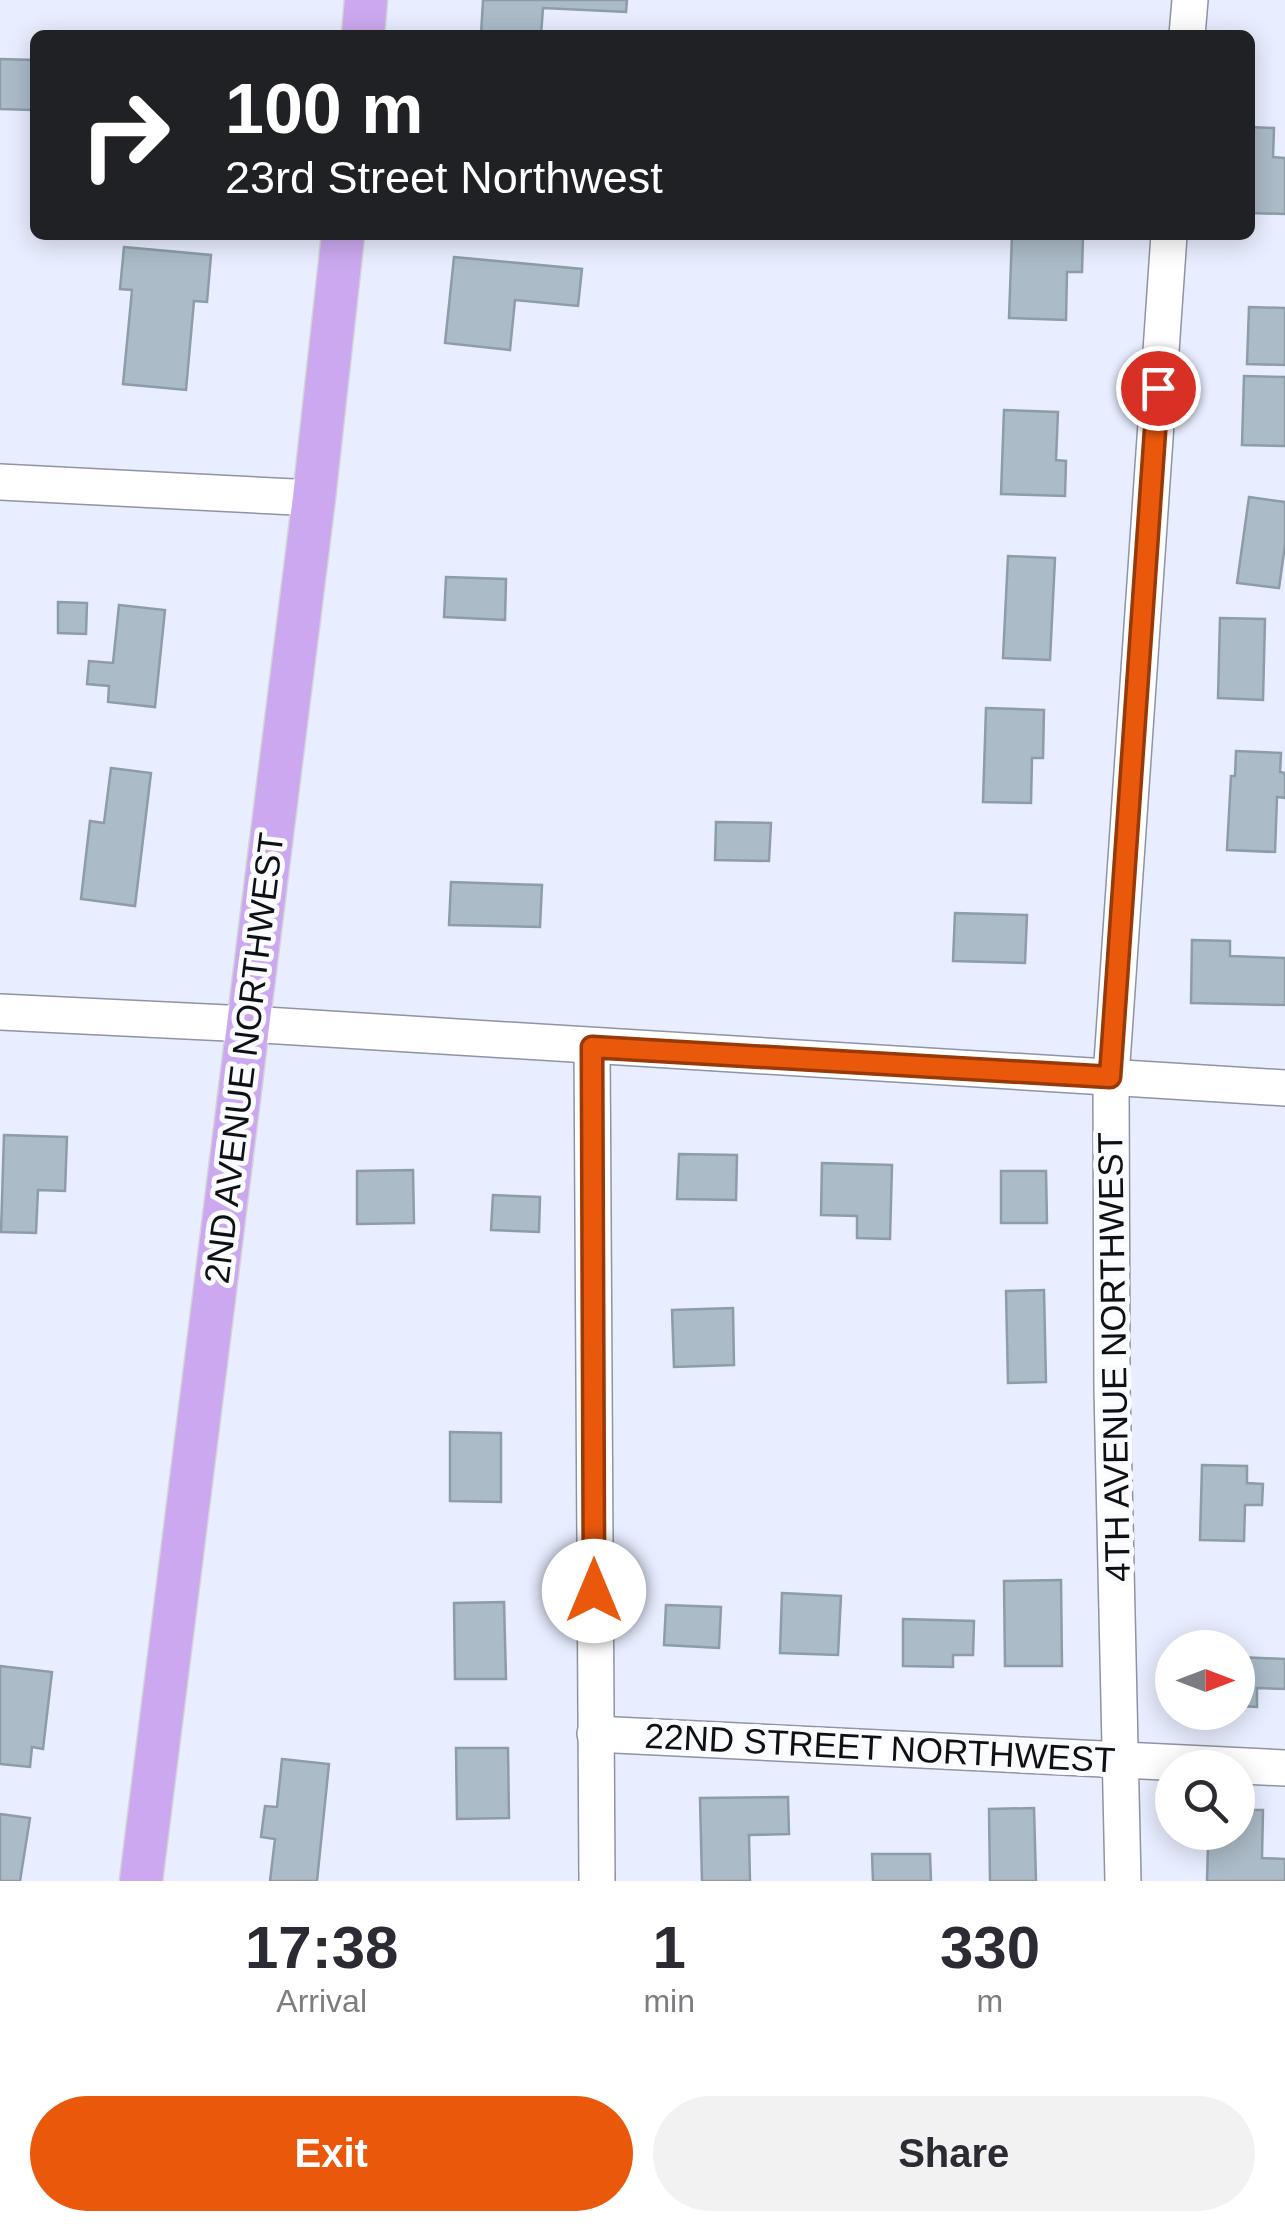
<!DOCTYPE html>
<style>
body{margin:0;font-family:Arial,sans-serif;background:#f2f2f3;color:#2b2b33;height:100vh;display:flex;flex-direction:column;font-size:38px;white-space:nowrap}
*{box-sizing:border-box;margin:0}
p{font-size:32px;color:#7c7c81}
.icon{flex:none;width:55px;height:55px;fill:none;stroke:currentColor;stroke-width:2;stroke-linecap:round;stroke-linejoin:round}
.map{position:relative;height:1881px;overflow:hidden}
.drawer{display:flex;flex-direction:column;background:#fff;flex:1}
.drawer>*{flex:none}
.top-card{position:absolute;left:30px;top:30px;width:1225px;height:210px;border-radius:15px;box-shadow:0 5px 25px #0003;background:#202124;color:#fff;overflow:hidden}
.needle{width:65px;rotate:90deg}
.fabs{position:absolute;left:1155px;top:1630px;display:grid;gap:20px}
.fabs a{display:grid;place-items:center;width:100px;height:100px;border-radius:50%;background:#fff;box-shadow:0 5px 25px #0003;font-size:50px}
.pin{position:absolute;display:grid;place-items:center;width:85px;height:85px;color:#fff;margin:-42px;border:5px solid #fff;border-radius:50%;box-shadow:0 2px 10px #0007}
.me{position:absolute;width:110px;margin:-55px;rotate:0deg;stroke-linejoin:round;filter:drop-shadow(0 0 8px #0008)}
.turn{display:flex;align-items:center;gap:35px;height:210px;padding:0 30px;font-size:45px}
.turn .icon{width:130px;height:130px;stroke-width:2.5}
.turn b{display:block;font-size:70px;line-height:85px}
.eta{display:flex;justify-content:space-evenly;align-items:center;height:170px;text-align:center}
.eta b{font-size:60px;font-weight:700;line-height:70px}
.cta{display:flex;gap:20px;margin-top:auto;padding:20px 30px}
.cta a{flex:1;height:115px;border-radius:60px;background:#ea580c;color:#fff;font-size:40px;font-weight:700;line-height:115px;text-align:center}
.cta a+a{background:#f2f2f3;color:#2b2b33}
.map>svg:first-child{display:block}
</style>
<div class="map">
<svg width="1285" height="1881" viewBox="0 0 1285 1881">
<rect width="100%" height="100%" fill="#e8eeff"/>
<!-- building -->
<g fill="#abbbc7" stroke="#8d9ca7" stroke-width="2.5">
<polygon points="483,0 627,0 626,12 543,8 541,35 481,35"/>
<polygon points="0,59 35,60 32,110 0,109"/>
<polygon points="1250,127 1274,128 1273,157 1285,158 1285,214 1250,213"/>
<polygon points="1012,235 1083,235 1082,272 1067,272 1066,320 1009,318"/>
<polygon points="124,247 211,255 207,302 194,301 186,390 123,384 132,290 120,289"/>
<polygon points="454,257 582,269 578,306 515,300 510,350 445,343"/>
<polygon points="1249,307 1285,308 1285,365 1247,364"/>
<polygon points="1244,376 1285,377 1285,446 1242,445"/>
<polygon points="1004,410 1058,412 1056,460 1066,461 1065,496 1001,494"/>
<polygon points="1249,497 1285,502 1285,545 1279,588 1237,583"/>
<polygon points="1008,556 1055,558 1050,660 1003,658"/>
<polygon points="446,577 506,579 505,620 444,617"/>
<polygon points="58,602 87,603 86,634 58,633"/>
<polygon points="119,605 165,610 155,707 108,702 109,686 87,684 89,661 113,663"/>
<polygon points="1220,618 1265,619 1263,700 1218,698"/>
<polygon points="986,708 1044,710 1043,758 1032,758 1031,803 983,802"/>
<polygon points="1236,751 1281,753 1280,772 1285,773 1285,798 1277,797 1275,852 1227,850 1231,776 1235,776"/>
<polygon points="111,768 151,773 135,906 81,899 90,821 104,823"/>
<polygon points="716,822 771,823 769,861 715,860"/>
<polygon points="451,882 542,885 540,927 449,925"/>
<polygon points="955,913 1027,915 1025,963 953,961"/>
<polygon points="1192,940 1230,941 1230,956 1285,958 1285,1005 1191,1003"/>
<polygon points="4,1135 67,1137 65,1191 38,1190 36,1233 1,1232"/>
<polygon points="679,1154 737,1155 736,1200 677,1199"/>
<polygon points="822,1163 892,1165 890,1239 857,1238 857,1216 821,1215"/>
<polygon points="413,1170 414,1223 357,1224 357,1171"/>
<polygon points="1001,1171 1046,1171 1047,1223 1001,1223"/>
<polygon points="493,1195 540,1197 539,1232 491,1230"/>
<polygon points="1044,1290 1046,1382 1008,1383 1006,1291"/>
<polygon points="733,1308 734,1365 674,1367 672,1310"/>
<polygon points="450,1432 501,1433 501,1502 450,1501"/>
<polygon points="1202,1465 1247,1466 1247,1483 1263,1484 1262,1505 1245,1505 1244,1541 1200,1540"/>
<polygon points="1061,1580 1062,1666 1005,1666 1004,1581"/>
<polygon points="782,1593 841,1596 838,1655 780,1653"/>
<polygon points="504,1602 506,1679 455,1679 454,1603"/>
<polygon points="666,1605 721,1607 719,1648 664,1645"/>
<polygon points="903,1619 974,1621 973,1655 953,1655 953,1667 903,1666"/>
<polygon points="1238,1657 1285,1659 1285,1689 1257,1688 1257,1707 1238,1706"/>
<polygon points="0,1666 52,1672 43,1749 32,1747 30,1767 0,1764"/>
<polygon points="456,1748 508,1748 509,1818 457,1819"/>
<polygon points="282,1759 329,1764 317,1881 270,1881 275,1839 261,1837 265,1806 277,1807"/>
<polygon points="788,1797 789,1834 749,1835 750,1881 702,1881 700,1798"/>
<polygon points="1034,1808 1036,1881 990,1881 989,1809"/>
<polygon points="1238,1810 1263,1810 1262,1858 1285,1859 1285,1881 1207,1881 1208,1846 1218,1846 1218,1832 1238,1832"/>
<polygon points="0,1814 30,1818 20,1881 0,1881"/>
<polygon points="872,1854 930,1854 931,1881 873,1881"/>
</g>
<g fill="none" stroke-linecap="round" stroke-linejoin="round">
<defs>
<g id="minor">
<polyline points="1187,35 1190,0"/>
<polyline points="0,482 314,498"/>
<polyline points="0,1012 248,1024 1285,1088"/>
<polyline points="592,1047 597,1881"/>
<polyline points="595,1734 1285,1768"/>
<polyline points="1123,1881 1112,1389 1111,1077 1169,235"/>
</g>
<g id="major">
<polyline points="363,35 366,0"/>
<polyline points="141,1881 314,498 343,235"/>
</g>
</defs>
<!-- minor casing -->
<use href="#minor" stroke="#8f93a3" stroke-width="38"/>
<!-- major casing -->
<use href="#major" stroke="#d4d4d5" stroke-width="45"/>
<!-- minor -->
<use href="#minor" stroke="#fff" stroke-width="35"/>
<!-- major -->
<use href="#major" stroke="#cba8ef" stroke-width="42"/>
</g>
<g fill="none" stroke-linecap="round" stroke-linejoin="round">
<defs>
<polyline id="route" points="594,1591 592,1047 1110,1077 1158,388"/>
</defs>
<!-- route casing -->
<use href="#route" stroke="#983908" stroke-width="25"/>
<!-- route -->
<use href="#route" stroke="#ea580c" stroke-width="18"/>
</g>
<g text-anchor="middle" stroke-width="10" stroke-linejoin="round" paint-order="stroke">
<!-- street labels -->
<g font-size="35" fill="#0f1016" stroke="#fafbff">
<text transform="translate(244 1058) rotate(-83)" y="12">2ND AVENUE NORTHWEST</text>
<text transform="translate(1114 1357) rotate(-91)" y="12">4TH AVENUE NORTHWEST</text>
<text transform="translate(880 1748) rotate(3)" y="12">22ND STREET NORTHWEST</text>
</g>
</g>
</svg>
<div class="fabs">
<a><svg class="needle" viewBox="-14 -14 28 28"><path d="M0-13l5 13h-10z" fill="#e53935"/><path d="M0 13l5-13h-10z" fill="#7c7c81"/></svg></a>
<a><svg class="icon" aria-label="search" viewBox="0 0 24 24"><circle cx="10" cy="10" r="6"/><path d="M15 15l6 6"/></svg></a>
</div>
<div class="pin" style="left:1158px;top:388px;background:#d93025"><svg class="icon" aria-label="arrive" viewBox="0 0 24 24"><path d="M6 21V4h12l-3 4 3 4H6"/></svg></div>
<svg class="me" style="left:594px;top:1591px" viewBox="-20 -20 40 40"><circle r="19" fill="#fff"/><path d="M0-13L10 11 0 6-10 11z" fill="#ea580c"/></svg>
<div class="top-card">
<div class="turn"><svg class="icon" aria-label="right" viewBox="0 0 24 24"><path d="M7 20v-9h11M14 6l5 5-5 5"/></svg><div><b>100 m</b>23rd Street Northwest</div></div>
</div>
</div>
<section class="drawer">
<div class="eta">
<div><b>17:38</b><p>Arrival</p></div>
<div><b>1</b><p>min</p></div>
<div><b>330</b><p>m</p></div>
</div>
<div class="cta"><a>Exit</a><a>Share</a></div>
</section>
